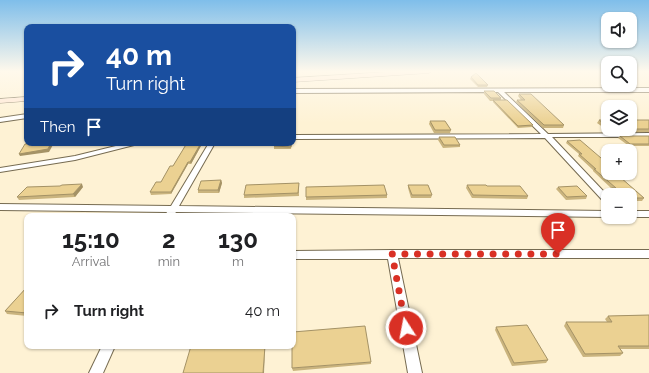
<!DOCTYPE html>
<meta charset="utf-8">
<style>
body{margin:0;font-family:Raleway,sans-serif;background:#f2f2f2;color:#202124;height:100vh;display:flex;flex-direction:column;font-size:15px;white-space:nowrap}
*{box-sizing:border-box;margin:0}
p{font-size:13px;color:#757577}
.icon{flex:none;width:22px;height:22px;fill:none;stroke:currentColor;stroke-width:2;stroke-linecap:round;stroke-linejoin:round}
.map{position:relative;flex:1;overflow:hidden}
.side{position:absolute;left:24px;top:213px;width:272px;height:136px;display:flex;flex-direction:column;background:#fff;border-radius:8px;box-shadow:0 1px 3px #0004}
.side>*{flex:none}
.banner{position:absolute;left:24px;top:24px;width:272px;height:122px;border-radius:8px;box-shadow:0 1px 3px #0004;background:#1a4fa0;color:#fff;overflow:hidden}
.fabs{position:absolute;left:601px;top:12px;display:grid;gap:8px}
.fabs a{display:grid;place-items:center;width:36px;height:36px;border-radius:8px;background:#fff;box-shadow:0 1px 3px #0004;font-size:20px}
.pin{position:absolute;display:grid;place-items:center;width:34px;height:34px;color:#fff;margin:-41px -17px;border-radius:50% 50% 50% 0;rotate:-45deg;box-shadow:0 0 4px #0007}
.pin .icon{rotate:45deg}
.me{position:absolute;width:44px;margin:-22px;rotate:349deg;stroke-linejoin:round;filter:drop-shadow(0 0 3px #0008)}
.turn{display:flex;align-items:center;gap:14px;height:84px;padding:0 16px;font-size:18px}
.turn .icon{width:52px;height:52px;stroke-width:2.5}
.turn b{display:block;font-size:28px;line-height:34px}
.then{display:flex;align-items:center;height:38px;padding:0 16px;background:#0003;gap:8px;font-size:15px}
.eta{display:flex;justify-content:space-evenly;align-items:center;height:68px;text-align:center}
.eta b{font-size:24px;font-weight:700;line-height:28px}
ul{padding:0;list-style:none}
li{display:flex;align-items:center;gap:12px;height:60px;padding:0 16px}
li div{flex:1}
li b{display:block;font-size:15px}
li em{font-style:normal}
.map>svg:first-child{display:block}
</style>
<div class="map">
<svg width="649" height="373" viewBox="0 0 649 373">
<rect width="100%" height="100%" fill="#fef2d4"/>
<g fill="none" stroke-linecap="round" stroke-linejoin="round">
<defs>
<g id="street">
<polygon points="649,88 649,92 504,92 548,134 649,133 649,137 552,137 608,196 608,204 605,203 545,138 293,139 293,135 541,134 498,92 293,93 293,89"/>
<polygon points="27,114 27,118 0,122 0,118"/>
<polygon points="128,143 139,143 138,144 75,160 0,172 0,168 75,156"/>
<polygon points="209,143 215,143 179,206 608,211 608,217 176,212 173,216 165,216 167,212 0,210 0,204 171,206"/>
<rect x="630" y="211" width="19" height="6"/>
<polygon points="392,250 649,250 649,258 398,258 422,373 408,373 388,259 293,259 293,251"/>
<polygon points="102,346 115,346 103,373 89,373"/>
</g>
<g id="secondary">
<polygon points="402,71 432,71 429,73 293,82 293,78"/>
<polygon points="27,97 27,101 0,103 0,99"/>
</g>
</defs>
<!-- street casing -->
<use href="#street" stroke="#766b51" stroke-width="2"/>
<!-- secondary casing -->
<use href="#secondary" stroke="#766b51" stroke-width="1"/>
<!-- street -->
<use href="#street" fill="#fff" fill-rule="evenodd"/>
<!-- secondary -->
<use href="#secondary" fill="#ffe7d4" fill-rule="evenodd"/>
</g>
<!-- wall -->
<g fill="#cab47e">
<polygon points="471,77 488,85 487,87 478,87 470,79"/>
<polygon points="484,91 501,98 501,100 533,125 532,127 518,128 493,102 493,101 490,101 484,94"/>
<polygon points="519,94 564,125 563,128 543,128 516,102 517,100 521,100 518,96"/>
<polygon points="599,120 608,120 608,129 630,129 649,120 649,132 610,132 597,123"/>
<polygon points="430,121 451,130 450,133 434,133 429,124"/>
<polygon points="620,136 649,136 649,146 629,146 618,138"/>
<polygon points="439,137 460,145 460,147 443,148 438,140"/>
<polygon points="567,141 623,177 622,179 644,198 642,201 630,201 630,195 615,195 611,191 612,189 593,171 593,170 578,156 579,154 566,143"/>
<polygon points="187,143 202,143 202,144 191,164 188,164 171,194 151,195 150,192 161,182 173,166"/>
<polygon points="292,143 291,149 274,149 274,146"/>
<polygon points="221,180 222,183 219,193 198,193 198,190"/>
<polygon points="299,183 299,196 244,198 244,195"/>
<polygon points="408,185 432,195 431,198 411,198 408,188"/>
<polygon points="467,185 487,186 528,196 527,199 472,198 466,188"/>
<polygon points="83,187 75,197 19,200 17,197"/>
<polygon points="306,187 387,195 387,198 306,200"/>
<polygon points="558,187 587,196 586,199 566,200 556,189"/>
<polygon points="27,287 27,316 7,314 5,311"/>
<polygon points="649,315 649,349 620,349 623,353 620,356 583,357 564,326 566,322 607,322 605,319 608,316"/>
<polygon points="496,327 548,360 546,363 512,366 495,330"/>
<polygon points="371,362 371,364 293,371 292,368"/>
</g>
<!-- shaded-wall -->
<g fill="#a49266">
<polygon points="51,143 54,143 49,152 20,156 19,154"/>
<polygon points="78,143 99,143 79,146"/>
<polygon points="201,143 202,144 191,164 190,162"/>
<polygon points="188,162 188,164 171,194 171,192"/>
<polygon points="221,180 222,183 219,193 218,190"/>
<polygon points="82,184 83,187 75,197 73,194"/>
<polygon points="265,346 264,373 263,373"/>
</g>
<!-- building -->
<g fill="#ebd192" stroke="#a49266">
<polygon points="476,73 488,85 478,85 471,77"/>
<polygon points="484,91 494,91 501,98 491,98"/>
<polygon points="519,94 531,94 564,125 544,125 517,100 525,100"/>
<polygon points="493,100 507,100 533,125 518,126"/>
<polygon points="599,120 608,120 608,127"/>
<polygon points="630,120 649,120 649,129 610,129 630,129"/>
<polygon points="430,121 445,121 451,130 435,130"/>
<polygon points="620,136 649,136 649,144 630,144"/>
<polygon points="439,137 455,137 460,145 444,145"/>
<polygon points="580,140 608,164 608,173 618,173 623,177 620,177 644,198 630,198 630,195 620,195 612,188 616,188 594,169 596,169 579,154 582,154 567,141"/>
<polygon points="35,143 51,143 48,149 19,154 25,144"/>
<polygon points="187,143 201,143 190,162 188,162 171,192 150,192 156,182 161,182 170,166 173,166"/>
<polygon points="275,143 291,143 291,147 274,146"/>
<polygon points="221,180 218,190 198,190 201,181"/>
<polygon points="299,183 298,193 244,195 246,185"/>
<polygon points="82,184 73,194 17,197 27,187 60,186 62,185"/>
<polygon points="384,185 387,195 306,197 306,187"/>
<polygon points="408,185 428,185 432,195 412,195"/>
<polygon points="467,185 486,185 487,186 520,186 528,196 473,195"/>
<polygon points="577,186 587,196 567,197 558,187"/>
<polygon points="27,287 27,313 5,311"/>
<polygon points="649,315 649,346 618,346 623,353 585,354 566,322 612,322 608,316"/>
<polygon points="527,325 548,360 514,363 496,327"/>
<polygon points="365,326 371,362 292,368 292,346 293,346 293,332"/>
<polygon points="191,346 265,346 263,373 183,373"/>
</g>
<!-- sky -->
<linearGradient id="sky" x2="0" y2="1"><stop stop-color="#7fbeea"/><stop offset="0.58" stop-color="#fff9ec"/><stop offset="1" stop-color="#fff9ec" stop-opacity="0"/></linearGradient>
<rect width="649" height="123" fill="url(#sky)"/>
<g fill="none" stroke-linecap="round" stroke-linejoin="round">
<!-- route -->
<polyline stroke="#d93025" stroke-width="7" stroke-dasharray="0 12.6" points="406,328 392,254 558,254"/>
</g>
</svg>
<div class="fabs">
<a><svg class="icon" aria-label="sound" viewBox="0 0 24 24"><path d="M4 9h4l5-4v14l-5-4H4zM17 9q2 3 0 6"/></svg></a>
<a><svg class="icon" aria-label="search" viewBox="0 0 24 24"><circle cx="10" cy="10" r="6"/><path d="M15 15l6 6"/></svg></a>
<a><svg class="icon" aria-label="layers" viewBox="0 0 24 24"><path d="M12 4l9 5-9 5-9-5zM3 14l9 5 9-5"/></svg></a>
<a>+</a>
<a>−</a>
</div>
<div class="pin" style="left:558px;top:254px;background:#d93025"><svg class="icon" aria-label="arrive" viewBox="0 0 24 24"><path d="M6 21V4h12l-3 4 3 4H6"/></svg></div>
<svg class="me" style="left:406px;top:328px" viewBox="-20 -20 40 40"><circle r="17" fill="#d93025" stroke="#fff" stroke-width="3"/><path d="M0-11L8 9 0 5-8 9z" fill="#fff"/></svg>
<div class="banner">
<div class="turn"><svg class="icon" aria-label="right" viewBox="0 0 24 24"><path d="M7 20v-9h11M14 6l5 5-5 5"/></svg><div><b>40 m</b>Turn right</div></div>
<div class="then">Then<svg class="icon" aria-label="arrive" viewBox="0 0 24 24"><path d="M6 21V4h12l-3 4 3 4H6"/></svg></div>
</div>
<section class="side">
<div class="eta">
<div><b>15:10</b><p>Arrival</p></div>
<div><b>2</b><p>min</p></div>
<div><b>130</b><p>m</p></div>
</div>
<ul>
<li><svg class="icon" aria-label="right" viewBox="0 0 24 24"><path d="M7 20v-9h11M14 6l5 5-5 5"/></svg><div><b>Turn right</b></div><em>40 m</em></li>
</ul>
</section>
</div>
